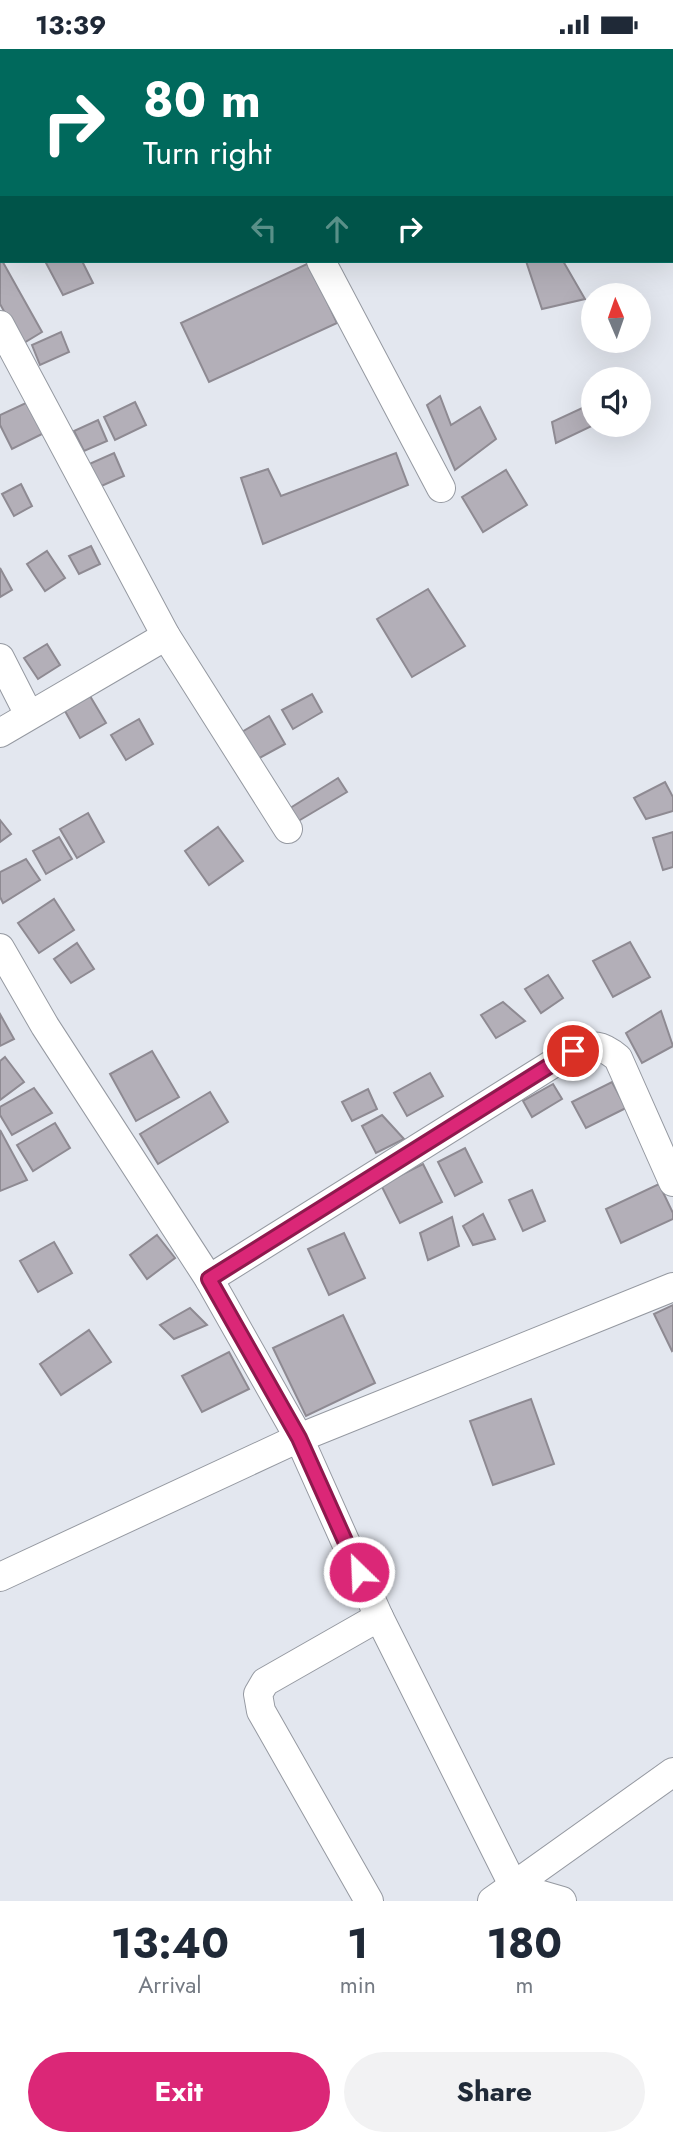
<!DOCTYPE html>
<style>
body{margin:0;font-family:Jost,sans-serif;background:#f2f2f3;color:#1f2937;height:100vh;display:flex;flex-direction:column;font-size:26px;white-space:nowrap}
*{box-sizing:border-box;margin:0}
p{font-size:23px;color:#747a83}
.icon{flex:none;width:38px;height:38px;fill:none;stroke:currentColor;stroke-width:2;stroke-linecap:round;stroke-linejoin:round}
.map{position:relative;height:1852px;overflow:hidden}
.details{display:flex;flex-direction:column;background:#fff;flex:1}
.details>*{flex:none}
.banner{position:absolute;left:0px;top:0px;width:674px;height:214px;box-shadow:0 7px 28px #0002;background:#00695c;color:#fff;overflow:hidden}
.needle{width:46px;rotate:358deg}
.controls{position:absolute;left:581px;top:234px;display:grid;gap:14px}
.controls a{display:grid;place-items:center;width:70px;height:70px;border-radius:50%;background:#fff;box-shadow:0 7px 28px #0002;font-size:35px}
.pin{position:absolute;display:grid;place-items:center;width:60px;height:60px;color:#fff;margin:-30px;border:4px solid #fff;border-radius:50%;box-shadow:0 2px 7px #0007}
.me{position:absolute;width:77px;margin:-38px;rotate:336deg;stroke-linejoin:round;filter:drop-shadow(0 0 5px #0008)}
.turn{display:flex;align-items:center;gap:24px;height:147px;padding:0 28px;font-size:32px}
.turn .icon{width:91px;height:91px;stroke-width:2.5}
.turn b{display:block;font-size:49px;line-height:60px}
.lanes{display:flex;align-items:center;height:66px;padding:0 28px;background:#0003;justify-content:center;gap:35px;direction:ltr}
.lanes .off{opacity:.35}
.eta{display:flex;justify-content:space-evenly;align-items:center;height:119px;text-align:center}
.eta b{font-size:42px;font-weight:700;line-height:49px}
.button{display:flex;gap:14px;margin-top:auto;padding:14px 28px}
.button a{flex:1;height:80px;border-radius:42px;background:#db2777;color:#fff;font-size:28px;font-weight:700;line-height:80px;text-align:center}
.button a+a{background:#f2f2f3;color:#1f2937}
.status{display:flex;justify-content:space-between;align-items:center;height:49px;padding:0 35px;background:#fff;direction:ltr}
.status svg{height:19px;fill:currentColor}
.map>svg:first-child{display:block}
</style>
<div class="status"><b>13:39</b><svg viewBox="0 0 49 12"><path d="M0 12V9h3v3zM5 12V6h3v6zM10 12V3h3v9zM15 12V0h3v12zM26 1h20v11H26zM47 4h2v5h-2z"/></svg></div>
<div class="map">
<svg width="673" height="1852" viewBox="0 0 673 1852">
<rect width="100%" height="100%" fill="#e3e7ef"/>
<!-- building -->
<g fill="#b3afb8" stroke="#8e8a92" stroke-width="2">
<polygon points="154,0 191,0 150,2"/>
<polygon points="595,0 653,0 649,2"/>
<polygon points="0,25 2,28 0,71"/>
<polygon points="0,208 42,283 22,295 0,255"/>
<polygon points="45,212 82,212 93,234 63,246"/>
<polygon points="526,212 563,212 585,250 542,260"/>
<polygon points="309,214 337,274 209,333 181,274"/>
<polygon points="61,283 69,303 40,316 32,296"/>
<polygon points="440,347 451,376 480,358 496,390 455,421 427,356"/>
<polygon points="28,353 44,384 12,400 0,376 0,366"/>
<polygon points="135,353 146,376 115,391 104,368"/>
<polygon points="593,354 594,376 556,394 552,373"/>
<polygon points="98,371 107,392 84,402 74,382"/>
<polygon points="114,404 124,427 97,439 87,416"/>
<polygon points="396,404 408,436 263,495 241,429 268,420 281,447"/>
<polygon points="506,421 527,456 483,483 462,448"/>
<polygon points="21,435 32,457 14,467 2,445"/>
<polygon points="91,497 100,515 79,525 69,507"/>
<polygon points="47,502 65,529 45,542 27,515"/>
<polygon points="0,519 12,541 0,548"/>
<polygon points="428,540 465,597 412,628 377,570"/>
<polygon points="47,595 60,616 38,630 24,609"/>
<polygon points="312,645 322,663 293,680 282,661"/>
<polygon points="90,647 106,674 80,689 65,662"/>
<polygon points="269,667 285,695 256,711 240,684"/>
<polygon points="139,670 153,695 126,711 111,686"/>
<polygon points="338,729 347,743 295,774 287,761"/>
<polygon points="665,733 673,748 673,762 646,770 634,749"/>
<polygon points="88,764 104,793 77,809 60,780"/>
<polygon points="0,771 11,785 0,793"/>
<polygon points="218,778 243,812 209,836 185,802"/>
<polygon points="673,783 673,818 663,821 653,789"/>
<polygon points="59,788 72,810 46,825 33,802"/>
<polygon points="26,810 40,831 3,854 0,848 0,823"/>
<polygon points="54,850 74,881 39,904 18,874"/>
<polygon points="630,893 650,928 613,948 593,912"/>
<polygon points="77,894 94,920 71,934 54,910"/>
<polygon points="548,926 563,949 541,964 525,940"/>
<polygon points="503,953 525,972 496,989 481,966"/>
<polygon points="661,962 673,997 642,1014 626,984"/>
<polygon points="0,965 14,990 0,997"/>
<polygon points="152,1002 179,1048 136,1072 110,1025"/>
<polygon points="5,1008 24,1033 0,1051 0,1012"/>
<polygon points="430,1024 443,1047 407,1067 394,1044"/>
<polygon points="612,1033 626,1059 586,1079 572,1053"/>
<polygon points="553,1035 562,1050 532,1068 523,1052"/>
<polygon points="34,1039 52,1064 12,1086 0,1066 0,1058"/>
<polygon points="368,1040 377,1060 352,1072 342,1053"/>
<polygon points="210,1043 228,1073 158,1115 140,1085"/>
<polygon points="382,1066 404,1090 376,1104 362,1077"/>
<polygon points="55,1074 70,1099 33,1122 17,1096"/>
<polygon points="0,1081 27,1131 0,1142"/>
<polygon points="465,1099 482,1133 455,1147 438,1113"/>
<polygon points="423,1115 442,1153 400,1174 381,1136"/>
<polygon points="659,1135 673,1164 673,1170 621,1194 606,1160"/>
<polygon points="532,1141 545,1172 523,1182 509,1151"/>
<polygon points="483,1165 495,1190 473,1196 463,1177"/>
<polygon points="452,1168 459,1197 428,1211 420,1184"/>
<polygon points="344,1184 365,1229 329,1246 308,1200"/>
<polygon points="157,1186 175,1209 147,1230 130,1206"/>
<polygon points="54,1193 72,1224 38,1243 20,1212"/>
<polygon points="673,1256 673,1301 672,1302 654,1265"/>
<polygon points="190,1259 207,1276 174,1290 160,1276"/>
<polygon points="343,1266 375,1334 306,1367 273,1299"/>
<polygon points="89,1281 111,1313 61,1346 40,1315"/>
<polygon points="229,1303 249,1340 202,1363 182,1327"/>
<polygon points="531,1350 554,1415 493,1436 470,1372"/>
</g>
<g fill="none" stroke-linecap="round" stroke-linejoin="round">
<defs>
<g id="street">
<polyline points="210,0 211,2"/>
<polyline points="321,212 441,439"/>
<polyline points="0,276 166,587 288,780"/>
<polyline points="0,609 29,666"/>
<polyline points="0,684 166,587"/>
<polyline points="0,899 45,977 209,1230 299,1389 379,1568 514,1838 562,1852"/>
<path d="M209,1230l364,-228c21,-7 28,-7 45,7l55,124"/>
<polyline points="0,1528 299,1389 673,1238"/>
<polyline points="369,1852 261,1662 258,1645 265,1633 379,1568"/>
<polyline points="492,1852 673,1723"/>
</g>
</defs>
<!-- street casing -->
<use href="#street" stroke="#9599a1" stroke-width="30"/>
<!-- street -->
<use href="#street" stroke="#fff" stroke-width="28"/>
</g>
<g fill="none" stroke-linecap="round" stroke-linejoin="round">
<defs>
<polyline id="route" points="359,1523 299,1389 209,1230 573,1002"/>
</defs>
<!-- route casing -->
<use href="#route" stroke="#8e194d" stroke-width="18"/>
<!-- route -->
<use href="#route" stroke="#db2777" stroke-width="12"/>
</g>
</svg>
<div class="controls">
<a><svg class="needle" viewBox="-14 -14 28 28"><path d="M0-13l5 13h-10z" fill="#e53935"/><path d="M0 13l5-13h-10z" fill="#747a83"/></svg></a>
<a><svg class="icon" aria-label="sound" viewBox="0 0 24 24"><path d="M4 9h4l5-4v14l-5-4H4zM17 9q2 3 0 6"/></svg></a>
</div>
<div class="pin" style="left:573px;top:1002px;background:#d93025"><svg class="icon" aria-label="arrive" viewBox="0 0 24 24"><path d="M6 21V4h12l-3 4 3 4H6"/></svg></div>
<svg class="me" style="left:359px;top:1523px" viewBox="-20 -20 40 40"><circle r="17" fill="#db2777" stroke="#fff" stroke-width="3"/><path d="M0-11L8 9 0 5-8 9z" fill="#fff"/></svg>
<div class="banner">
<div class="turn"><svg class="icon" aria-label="right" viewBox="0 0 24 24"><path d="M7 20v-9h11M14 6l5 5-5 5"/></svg><div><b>80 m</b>Turn right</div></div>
<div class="lanes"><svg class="icon off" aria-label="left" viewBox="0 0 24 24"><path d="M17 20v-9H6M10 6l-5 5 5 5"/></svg><svg class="icon off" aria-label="ahead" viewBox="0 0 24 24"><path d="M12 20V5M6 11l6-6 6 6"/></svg><svg class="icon" aria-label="right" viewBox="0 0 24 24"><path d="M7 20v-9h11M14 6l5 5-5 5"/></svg></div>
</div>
</div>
<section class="details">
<div class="eta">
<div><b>13:40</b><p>Arrival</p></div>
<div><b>1</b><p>min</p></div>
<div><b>180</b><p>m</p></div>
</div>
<div class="button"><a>Exit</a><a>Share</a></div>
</section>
